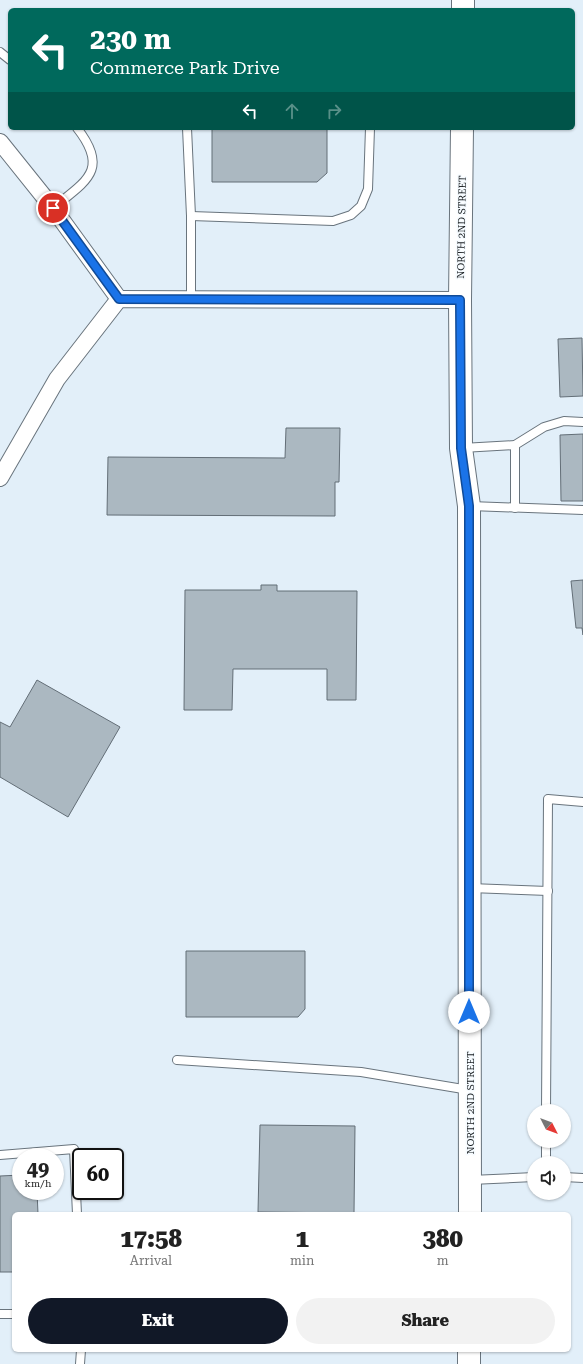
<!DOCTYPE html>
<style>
body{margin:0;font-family:"Roboto Serif",serif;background:#f2f2f2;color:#222;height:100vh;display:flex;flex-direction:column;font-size:15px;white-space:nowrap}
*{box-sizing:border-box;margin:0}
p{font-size:13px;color:#767676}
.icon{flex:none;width:22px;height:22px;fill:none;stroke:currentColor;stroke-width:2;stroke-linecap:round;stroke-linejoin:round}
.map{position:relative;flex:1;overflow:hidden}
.sheet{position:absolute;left:12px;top:1212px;width:559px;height:140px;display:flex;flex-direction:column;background:#fff;border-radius:6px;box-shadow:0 1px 3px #0004}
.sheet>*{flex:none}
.hud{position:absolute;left:8px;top:8px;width:567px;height:122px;border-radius:6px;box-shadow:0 1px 3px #0004;background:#00695c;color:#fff;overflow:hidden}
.needle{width:26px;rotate:132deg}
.controls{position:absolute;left:527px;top:1104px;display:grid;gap:8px}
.controls a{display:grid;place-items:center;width:44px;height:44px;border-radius:50%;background:#fff;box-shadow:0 1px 3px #0004;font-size:20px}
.speed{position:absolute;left:12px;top:1148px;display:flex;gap:8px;font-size:20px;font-weight:700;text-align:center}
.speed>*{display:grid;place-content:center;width:52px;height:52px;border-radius:50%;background:#fff;box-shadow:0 1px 3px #0004;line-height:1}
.speed small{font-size:10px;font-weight:400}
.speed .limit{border:2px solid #111;border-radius:6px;background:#fff;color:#111}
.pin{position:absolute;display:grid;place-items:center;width:34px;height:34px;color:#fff;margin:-17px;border:2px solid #fff;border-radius:50%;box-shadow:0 1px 4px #0007}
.me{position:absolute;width:44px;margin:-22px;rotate:0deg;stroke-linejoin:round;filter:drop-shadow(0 0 3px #0008)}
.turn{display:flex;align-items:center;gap:14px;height:84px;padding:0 16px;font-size:18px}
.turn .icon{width:52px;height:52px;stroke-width:2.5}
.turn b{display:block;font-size:28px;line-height:34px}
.lanes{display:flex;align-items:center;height:38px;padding:0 16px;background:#0003;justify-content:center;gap:20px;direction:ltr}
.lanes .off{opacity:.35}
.eta{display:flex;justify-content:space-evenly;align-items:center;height:68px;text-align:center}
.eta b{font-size:24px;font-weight:800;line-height:28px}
.button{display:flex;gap:8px;margin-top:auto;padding:8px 16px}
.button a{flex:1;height:46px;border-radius:24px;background:#111827;color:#fff;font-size:16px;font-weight:800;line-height:46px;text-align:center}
.button a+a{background:#f2f2f2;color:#222}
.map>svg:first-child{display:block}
</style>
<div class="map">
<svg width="583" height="1364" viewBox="0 0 583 1364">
<rect width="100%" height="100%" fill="#e2eff9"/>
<!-- building -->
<g fill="#abb8c1" stroke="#636e77">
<polygon points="212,128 327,128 327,173 317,182 212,182"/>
<polygon points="582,338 583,396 560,397 558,339"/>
<polygon points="286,428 340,428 339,482 335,482 335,516 107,515 108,457 285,458"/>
<polygon points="583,434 583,501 561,501 560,435"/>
<polygon points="583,580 583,635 582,628 576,628 571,581"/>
<polygon points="261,585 277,585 277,591 357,591 356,700 327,700 327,669 233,669 232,710 184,710 185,590 261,590"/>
<polygon points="37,680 120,727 68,817 0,777 0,722 10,727"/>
<polygon points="186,951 305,951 305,1009 298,1017 186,1017"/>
<polygon points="260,1125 355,1126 354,1213 258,1212"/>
<polygon points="21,1175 21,1191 37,1191 38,1214 14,1214 14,1272 0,1272 0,1176"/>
</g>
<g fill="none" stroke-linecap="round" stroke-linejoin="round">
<defs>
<g id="service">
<polyline points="0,52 10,60"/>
<polyline points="187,128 191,216 191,300"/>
<path d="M53,208c33,-27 57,-38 24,-80"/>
<polyline points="191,216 333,221 351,215 361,206 368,189 370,128"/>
<polyline points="462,448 515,445 544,427 564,421 583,422"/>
<polyline points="470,506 583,510"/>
<polyline points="515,508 515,445"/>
<polyline points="470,888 548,891"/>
<polyline points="177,1060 361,1072 469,1090"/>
<polyline points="546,1111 548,799 583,802"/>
<polyline points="0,1155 74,1149 77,1214"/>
<polyline points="546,1163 546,1141"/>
<polyline points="564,1177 583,1178"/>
<polyline points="471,1180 534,1177"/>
<polyline points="0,1314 14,1314"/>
<polyline points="80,1364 81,1350"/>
</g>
<g id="minor">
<polyline points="0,142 53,208 119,299"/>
<polyline points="0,478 57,379 119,299 460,300"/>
</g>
<g id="primary">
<polyline points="463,10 463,0"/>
<polyline points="462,128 460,300 461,448 469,506 470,1214"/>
<polyline points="469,1364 469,1350"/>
</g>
</defs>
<!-- service casing -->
<use href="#service" stroke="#69747d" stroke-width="10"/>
<!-- minor casing -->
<use href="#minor" stroke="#69747d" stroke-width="18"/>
<!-- primary casing -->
<use href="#primary" stroke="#69747d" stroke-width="24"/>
<!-- service -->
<use href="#service" stroke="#fff" stroke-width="8"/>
<!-- minor -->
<use href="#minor" stroke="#fff" stroke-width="16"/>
<!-- primary -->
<use href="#primary" stroke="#fff" stroke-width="22"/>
</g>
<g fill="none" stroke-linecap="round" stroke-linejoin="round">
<defs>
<polyline id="route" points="53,208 119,299 460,300 461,448 469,506 469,1012"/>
</defs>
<!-- route casing -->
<use href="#route" stroke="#114b97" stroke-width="10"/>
<!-- route -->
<use href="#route" stroke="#1a73e8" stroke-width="7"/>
</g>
<g text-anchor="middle" stroke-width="3" stroke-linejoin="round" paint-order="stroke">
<!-- street labels -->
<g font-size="10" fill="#161b1e" stroke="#f6fbff">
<text transform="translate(461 227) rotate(-89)" y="4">NORTH 2ND STREET</text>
<text transform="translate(470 1103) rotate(-90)" y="4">NORTH 2ND STREET</text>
</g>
</g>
</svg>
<div class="controls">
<a><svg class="needle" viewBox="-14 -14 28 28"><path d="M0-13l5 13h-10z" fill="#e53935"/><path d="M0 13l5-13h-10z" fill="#767676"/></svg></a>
<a><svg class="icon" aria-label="sound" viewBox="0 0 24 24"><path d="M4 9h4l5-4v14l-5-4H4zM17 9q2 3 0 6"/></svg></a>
</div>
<div class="speed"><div>49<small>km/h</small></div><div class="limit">60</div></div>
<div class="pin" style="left:53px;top:208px;background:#d93025"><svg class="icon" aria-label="arrive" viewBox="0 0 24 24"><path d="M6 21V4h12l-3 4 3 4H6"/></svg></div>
<svg class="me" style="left:469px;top:1012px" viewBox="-20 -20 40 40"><circle r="19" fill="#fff"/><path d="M0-13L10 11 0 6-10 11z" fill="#1a73e8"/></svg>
<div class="hud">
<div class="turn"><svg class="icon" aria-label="left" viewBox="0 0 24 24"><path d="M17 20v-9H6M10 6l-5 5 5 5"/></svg><div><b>230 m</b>Commerce Park Drive</div></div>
<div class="lanes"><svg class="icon" aria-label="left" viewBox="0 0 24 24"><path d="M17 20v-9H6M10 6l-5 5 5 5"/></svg><svg class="icon off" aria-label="ahead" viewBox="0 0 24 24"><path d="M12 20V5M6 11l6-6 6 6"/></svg><svg class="icon off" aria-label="right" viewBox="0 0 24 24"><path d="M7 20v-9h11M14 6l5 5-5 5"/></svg></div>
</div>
<section class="sheet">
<div class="eta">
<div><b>17:58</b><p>Arrival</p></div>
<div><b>1</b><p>min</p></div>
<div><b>380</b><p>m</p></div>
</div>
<div class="button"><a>Exit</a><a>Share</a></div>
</section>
</div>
